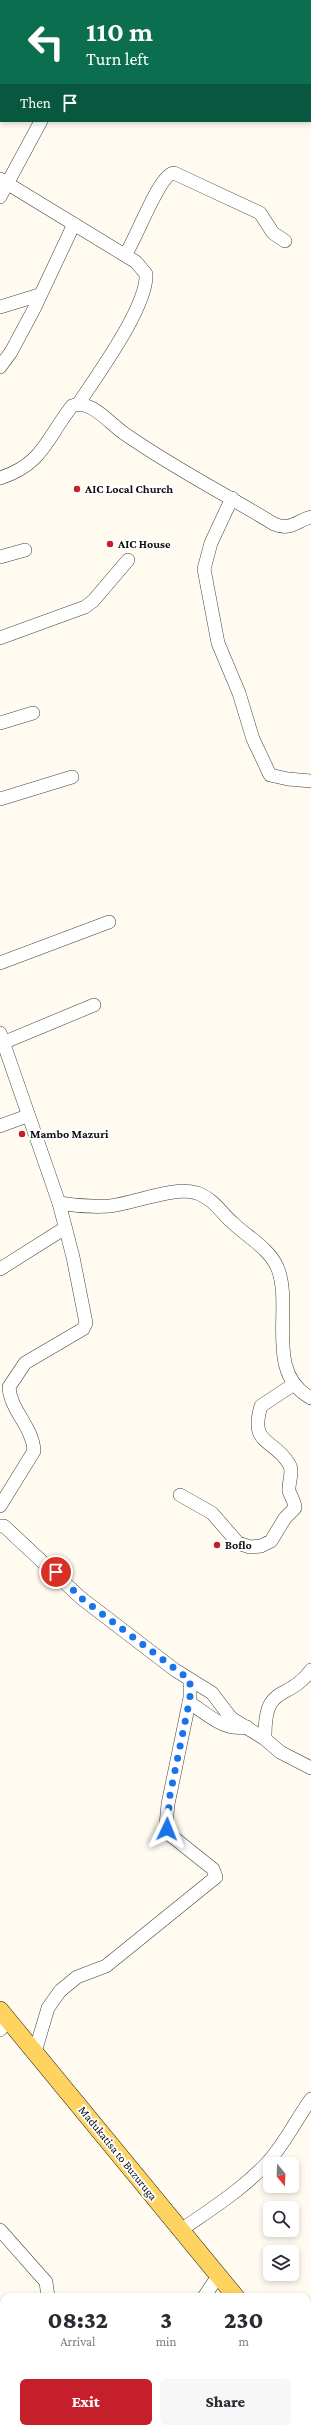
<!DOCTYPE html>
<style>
body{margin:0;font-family:"Crimson Pro",serif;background:#f7f7f7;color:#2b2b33;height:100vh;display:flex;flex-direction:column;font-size:15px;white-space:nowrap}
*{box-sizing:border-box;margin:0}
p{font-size:13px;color:#7c7c81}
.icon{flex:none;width:22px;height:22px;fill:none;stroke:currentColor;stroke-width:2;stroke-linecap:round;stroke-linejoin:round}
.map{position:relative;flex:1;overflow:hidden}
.side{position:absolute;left:0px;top:2293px;width:311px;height:140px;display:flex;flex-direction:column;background:#fff;border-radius:12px 12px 0 0;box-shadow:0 2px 6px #0003}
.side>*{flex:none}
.top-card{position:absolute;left:0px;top:0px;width:311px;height:122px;box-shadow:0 2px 6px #0003;background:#0b6e4f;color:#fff;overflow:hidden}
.needle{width:26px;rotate:161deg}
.tools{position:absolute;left:263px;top:2157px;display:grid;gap:8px}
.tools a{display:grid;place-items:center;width:36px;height:36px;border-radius:6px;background:#fff;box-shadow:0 2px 6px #0003;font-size:20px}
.pin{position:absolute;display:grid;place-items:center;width:34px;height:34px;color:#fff;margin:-17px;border:2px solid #fff;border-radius:50%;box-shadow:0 1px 4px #0007}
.me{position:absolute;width:44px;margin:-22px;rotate:2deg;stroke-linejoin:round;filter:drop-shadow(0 0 3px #0008)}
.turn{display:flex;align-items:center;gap:14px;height:84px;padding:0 20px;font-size:18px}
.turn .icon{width:52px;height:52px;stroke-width:2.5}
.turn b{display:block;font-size:28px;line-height:34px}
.then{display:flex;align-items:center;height:38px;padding:0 20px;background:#0003;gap:8px;font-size:15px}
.eta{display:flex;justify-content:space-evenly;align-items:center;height:68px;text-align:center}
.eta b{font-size:24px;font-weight:800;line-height:28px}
.cta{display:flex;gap:8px;margin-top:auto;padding:8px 20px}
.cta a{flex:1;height:46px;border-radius:6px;background:#c61f2c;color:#fff;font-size:16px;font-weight:800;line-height:46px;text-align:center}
.cta a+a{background:#f7f7f7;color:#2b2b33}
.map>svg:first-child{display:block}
</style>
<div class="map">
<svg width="311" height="2433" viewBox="0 0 311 2433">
<rect width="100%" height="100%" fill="#fffbf0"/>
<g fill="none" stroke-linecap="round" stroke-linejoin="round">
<defs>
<g id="minor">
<polyline points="111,1 112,0"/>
<path d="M0,179l136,83 10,12c2,32 -49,101 -67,129"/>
<polyline points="0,197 41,121"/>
<path d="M125,255c11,-15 34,-81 49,-82l86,40 13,20 12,8"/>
<polyline points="0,307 39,295"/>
<polyline points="0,367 11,352 34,309 74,224"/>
<path d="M0,478c43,-14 46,-39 72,-72 18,-8 38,18 53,28 47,33 100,60 149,90 17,7 22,-3 37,-7"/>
<polyline points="232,498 211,543 204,569 218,643 239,693 253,739 270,775 288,779 311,781"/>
<polyline points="0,557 25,550"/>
<polyline points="0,638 85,607 93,601 128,560"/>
<polyline points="0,723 33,713"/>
<polyline points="0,799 72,777"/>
<polyline points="0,963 109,922"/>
<path d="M0,1033l59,170 14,54 13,66 -3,6 -58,34 -16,24c1,23 24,40 25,64l-34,55"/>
<polyline points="0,1044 94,1005"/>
<polyline points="0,1126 27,1116"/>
<path d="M59,1203c17,3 34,4 51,3 26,-3 63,-20 87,-13 17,6 24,20 37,31 15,14 36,25 44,45 15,40 -14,104 33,129"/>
<polyline points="0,1269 65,1228"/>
<path d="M180,1495l32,18 26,30 12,4 11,-1 10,-5 14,-23 10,-10c0,-6 -4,-11 -6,-17 -1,-8 5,-20 0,-27 -15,-26 -40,-18 -28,-58l33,-22"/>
<polyline points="0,1526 4,1526 81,1598 175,1670 212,1693 231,1718 265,1739 280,1752 311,1768"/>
<path d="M189,1702c19,13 35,29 58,25"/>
<path d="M265,1739c-1,-58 22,-36 46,-69"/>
<polyline points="0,2030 8,2020"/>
<polyline points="35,2052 48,2008 60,1991 77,1977 106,1966 216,1877 213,1869 169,1834 166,1825 168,1804 190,1698 190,1680"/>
<polyline points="0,2230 46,2282 48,2297"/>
<path d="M181,2230c30,-21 61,-40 87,-68 17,-19 28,-42 43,-63"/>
<polyline points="204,2297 218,2276"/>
<polyline points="0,2344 4,2344"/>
<polyline points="103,2429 108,2433"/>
</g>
<g id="major">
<polyline points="0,2010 236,2297"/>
<polyline points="307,2383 311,2388"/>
</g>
</defs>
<!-- minor casing -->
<use href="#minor" stroke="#414141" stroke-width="14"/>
<!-- major casing -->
<use href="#major" stroke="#1f1f1f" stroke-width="18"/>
<!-- minor -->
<use href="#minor" stroke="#fff" stroke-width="13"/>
<!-- major -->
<use href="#major" stroke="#ffd360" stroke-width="17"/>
</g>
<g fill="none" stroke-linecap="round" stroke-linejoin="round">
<!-- route -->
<polyline stroke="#1a73e8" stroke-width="7" stroke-dasharray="0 12.6" points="56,1572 81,1598 190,1680 190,1698 170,1795 167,1829"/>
</g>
<!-- markers -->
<g fill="#c61f2c" stroke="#fff" stroke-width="1.5">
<circle cx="77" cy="489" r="4"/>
<circle cx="110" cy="544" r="4"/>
<circle cx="22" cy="1134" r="4"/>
<circle cx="217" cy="1545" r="4"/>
</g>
<g text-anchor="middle" stroke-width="4" stroke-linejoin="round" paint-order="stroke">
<!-- poi labels -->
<g font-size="12" font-weight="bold" fill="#0e0e0e" stroke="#fff" text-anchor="start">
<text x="85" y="493">AIC Local Church</text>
<text x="118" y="548">AIC House</text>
<text x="30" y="1138">Mambo Mazuri</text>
<text x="225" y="1549">Boflo</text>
</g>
<!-- street labels -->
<g font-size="12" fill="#0e0e0e" stroke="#fff">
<text transform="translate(118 2153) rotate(51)" y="4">Madukatisa to Buzuruga</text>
</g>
</g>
</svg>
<div class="tools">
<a><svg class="needle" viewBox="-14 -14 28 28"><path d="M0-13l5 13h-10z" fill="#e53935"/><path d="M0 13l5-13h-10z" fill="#7c7c81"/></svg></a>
<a><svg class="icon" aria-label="search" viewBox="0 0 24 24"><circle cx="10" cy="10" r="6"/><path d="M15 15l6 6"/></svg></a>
<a><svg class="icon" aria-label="layers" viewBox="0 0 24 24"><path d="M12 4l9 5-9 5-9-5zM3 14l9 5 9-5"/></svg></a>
</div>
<div class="pin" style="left:56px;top:1572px;background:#d93025"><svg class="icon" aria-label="arrive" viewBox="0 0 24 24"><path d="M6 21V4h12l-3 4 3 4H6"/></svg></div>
<svg class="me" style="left:167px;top:1829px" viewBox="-20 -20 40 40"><path d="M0-17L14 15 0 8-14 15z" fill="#1a73e8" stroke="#fff" stroke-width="4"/></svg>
<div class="top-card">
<div class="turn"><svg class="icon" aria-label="left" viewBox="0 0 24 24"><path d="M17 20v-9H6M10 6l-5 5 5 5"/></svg><div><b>110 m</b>Turn left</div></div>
<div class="then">Then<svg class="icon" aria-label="arrive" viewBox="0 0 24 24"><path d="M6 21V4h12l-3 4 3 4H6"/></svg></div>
</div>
<section class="side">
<div class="eta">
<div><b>08:32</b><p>Arrival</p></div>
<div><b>3</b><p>min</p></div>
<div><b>230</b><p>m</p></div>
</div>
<div class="cta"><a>Exit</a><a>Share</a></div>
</section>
</div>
